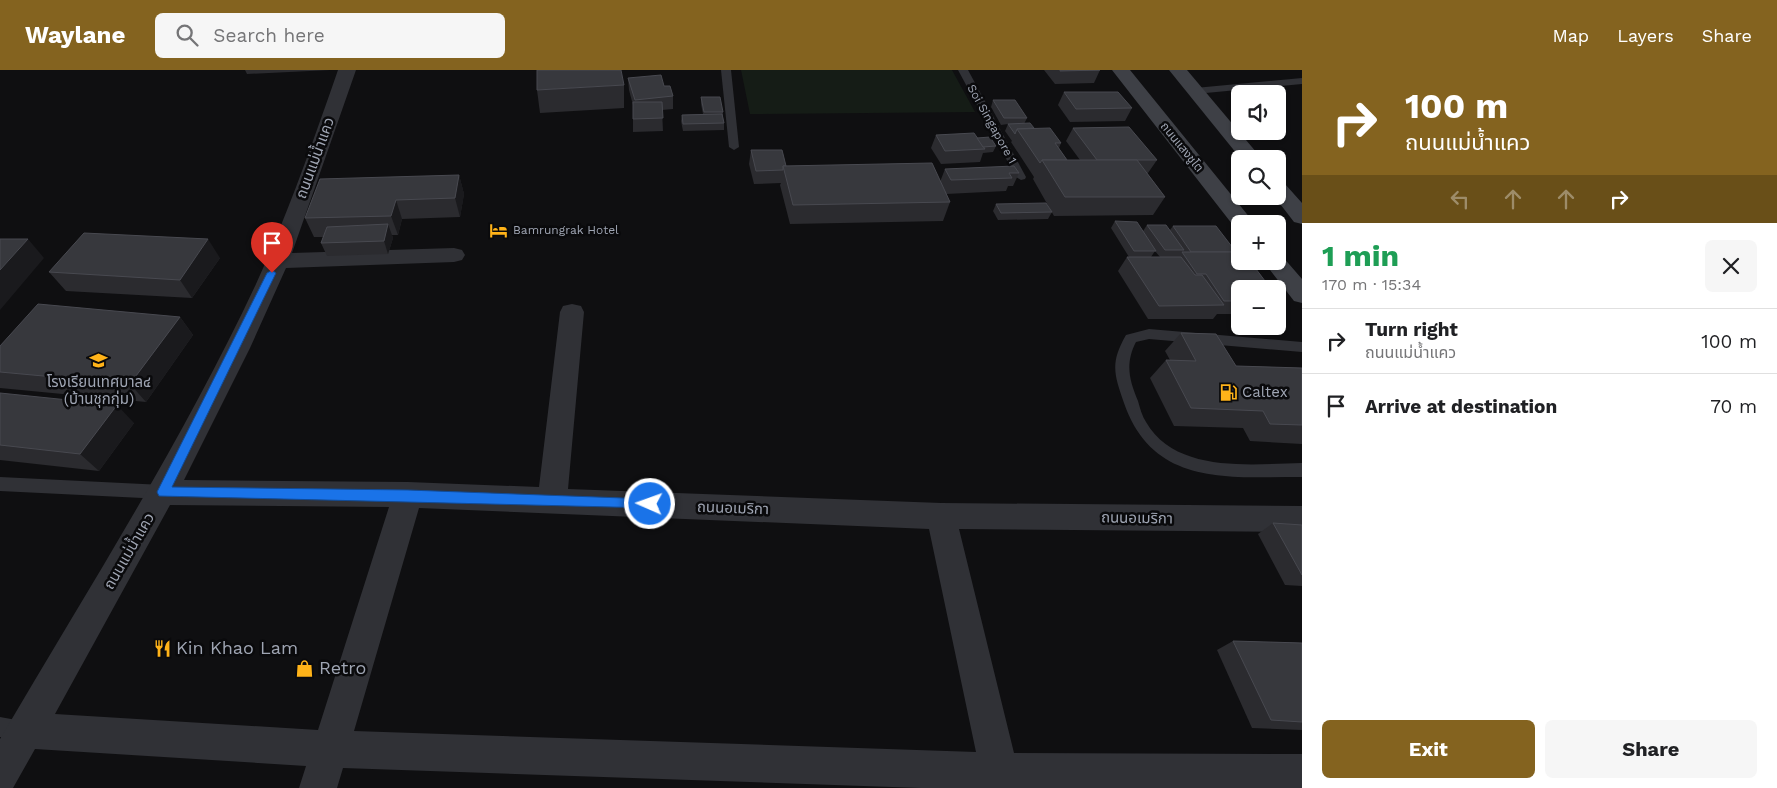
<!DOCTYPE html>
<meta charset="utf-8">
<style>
body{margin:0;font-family:"Work Sans","Noto Sans Thai",sans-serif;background:#f6f6f6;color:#202124;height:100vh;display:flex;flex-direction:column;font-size:19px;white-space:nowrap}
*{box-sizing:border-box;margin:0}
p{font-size:16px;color:#757577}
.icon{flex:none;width:28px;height:28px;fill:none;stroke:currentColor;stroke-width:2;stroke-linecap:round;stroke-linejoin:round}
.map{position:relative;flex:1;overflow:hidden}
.side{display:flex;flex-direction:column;background:#fff;width:475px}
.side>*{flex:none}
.top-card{background:#84631f;color:#fff;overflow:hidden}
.tools{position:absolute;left:1231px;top:15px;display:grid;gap:10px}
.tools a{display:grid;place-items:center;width:55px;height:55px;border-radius:8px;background:#fff;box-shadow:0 1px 4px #0004;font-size:25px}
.pin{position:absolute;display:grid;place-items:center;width:42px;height:42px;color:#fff;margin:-51px -21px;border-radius:50% 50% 50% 0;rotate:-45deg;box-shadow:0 0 5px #0007}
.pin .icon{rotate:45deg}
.me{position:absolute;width:55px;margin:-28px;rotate:272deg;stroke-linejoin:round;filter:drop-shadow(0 0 4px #0008)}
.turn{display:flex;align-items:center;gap:18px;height:105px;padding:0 20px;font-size:22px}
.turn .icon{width:65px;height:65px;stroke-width:2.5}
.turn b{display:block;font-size:35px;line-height:42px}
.lanes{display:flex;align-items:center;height:48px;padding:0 20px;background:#0003;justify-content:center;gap:25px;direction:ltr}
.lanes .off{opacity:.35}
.round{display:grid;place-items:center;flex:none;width:52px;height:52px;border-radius:8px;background:#f6f6f6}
.headline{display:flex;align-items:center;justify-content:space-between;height:85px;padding:0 20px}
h1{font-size:30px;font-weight:700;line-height:38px;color:#1e9e55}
.primary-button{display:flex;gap:10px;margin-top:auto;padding:10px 20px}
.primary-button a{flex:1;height:58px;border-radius:8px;background:#84631f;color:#fff;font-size:20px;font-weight:700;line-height:58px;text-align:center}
.primary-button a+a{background:#f6f6f6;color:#202124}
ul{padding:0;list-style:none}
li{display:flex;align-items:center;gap:15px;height:65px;padding:0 20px;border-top:1px solid #e0e0e0}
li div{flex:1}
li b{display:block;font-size:19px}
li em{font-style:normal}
header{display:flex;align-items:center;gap:30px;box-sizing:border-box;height:70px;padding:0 25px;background:#84631f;color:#fff}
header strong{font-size:24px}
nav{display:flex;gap:28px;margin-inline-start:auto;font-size:18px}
.search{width:350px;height:45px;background:#f6f6f6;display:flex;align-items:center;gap:12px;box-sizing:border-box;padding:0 18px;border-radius:8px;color:#757577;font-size:19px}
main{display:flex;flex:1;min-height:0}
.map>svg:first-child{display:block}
</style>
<header>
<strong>Waylane</strong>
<div class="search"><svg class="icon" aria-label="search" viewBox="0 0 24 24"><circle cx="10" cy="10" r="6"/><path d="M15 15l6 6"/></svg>Search here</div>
<nav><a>Map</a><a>Layers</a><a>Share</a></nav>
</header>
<main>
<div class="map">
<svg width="1302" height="718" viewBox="0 0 1302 718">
<rect width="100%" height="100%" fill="#0f0f11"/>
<!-- green -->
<polygon fill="#151c16" points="741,0 952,0 975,42 750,44"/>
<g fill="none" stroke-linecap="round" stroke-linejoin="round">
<!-- service -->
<g fill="#303136" fill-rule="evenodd">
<polygon points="721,0 731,0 739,77 734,80 729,77"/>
<polygon points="958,0 968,0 1026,107 1025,109 1021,110 1016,107"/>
<polygon points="1302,8 1302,14 1195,24 1190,21 1195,18"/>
<path d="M1149,259l153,13v10l-153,-13 -13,3c-11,21 -7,38 2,59 2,7 4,15 8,21 30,52 106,42 156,41v14c-73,0 -149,10 -178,-74 -10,-29 -14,-40 2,-68z"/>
<polygon points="0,407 163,415 169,417 171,422 169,427 163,429 0,421"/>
<polygon points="0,647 33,653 36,660 33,667 26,670 0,667"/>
</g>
<!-- minor -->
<path fill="#303136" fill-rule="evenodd" d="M338,0h18l-64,183 162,-5 8,2 3,5 -3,5 -8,2 -168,6 -36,80 -66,132 224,2 131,5 21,-175 3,-6 9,-2 9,2 3,6 -16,177 373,14 361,3v26l-343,-3 55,224 288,1v34h-381l-578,-20 -6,20h-38l7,-22 -271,-17 -22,39h-13v-49c88,-150 182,-297 256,-455 31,-68 57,-142 82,-214zM170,435l219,2 -71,223 -263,-16zM419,438l510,21 47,223 -622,-21z"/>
<!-- secondary -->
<g fill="#3e4046" fill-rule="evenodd">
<polygon points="1112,0 1130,0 1255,154 1240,154 1240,160 1236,159"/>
<polygon points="1169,0 1187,0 1262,89 1241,89"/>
<polygon points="1278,112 1285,114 1302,133 1302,154 1294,152 1274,126 1278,126"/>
<polygon points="1278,185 1282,186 1302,209 1302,233 1294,231 1263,191 1278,191"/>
</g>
</g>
<!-- wall -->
<g fill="#2b2b2f" fill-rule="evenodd">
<polygon points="245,0 330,0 247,4"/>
<polygon points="1044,0 1100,0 1094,13 1055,14"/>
<polygon points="628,8 664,16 673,26 673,39 662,40 663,61 633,62 633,35 629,20"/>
<polygon points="624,15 624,38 540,43 537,20"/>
<polygon points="1064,22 1132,38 1125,51 1070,52 1058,35"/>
<polygon points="701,27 723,42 723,47 724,53 724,60 683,61 681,51 682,45 703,44 701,34"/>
<polygon points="993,30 1027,48 1024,54 1061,73 1059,78 1067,90 1080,90 1066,71 1073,58 1157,90 1148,103 1147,103 1165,127 1153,145 1054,146 1033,109 1034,107 1011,72 1012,71 1005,61 1008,54 1001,55 991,37"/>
<polygon points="936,65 977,68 996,76 993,82 983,83 980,92 941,94 931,78"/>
<polygon points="751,80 786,96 940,112 945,99 1019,103 1013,116 1008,116 1006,121 946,124 950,132 943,151 790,154 780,115 781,113 754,114 749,94"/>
<polygon points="459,105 464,124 460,147 402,149 398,165 392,165 393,168 388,184 327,186 321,173 323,167 314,167 305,148"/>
<polygon points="996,134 1052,142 1048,149 998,150 993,141"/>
<path d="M1115,151l28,10 4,-6 23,5 3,-4 67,63v25h-23l-4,5h-65l-30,-48 9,-14h2l-18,-29zM1155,181l5,6h-9z"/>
<polygon points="220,188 192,228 66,221 49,202"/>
<polygon points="180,247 193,265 146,332 0,318 0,276"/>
<polygon points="1181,263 1236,296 1302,298 1302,374 1250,371 1243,358 1174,356 1150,308 1166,290 1170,290 1165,281"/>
<polygon points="0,323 134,353 99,401 0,390"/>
<polygon points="1273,453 1302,455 1302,516 1285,515 1258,464"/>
<polygon points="1233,571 1302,573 1302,660 1252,658 1217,580"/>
</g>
<!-- shaded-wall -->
<g fill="#1a1a1d">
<polygon points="459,105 464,124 460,147 455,128"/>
<polygon points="396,130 402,149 398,165 391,146"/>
<polygon points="388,154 393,168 388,184 384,171"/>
<polygon points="28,169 44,188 0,240 0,200"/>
<polygon points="208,169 220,188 192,228 180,210"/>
<polygon points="180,247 193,265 146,332 130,314"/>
<polygon points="117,335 134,353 99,401 80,384"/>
</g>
<!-- building -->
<g fill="#37383d" stroke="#484950">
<polygon points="537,0 621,0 624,15 537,20"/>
<polygon points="1060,0 1100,0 1060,1"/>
<polygon points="661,5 664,16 670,16 673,26 635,30 628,8"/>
<polygon points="1064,22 1118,22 1132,38 1076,39"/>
<polygon points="701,27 720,27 723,42 704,42"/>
<polygon points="993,30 1015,30 1027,48 1004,48"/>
<polygon points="633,32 662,32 663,48 633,49"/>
<polygon points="722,44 724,53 683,54 682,45"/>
<polygon points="1030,53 1034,58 1017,59 1015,64 1008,54"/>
<polygon points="1129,57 1157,90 1097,90 1073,58"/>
<polygon points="1050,58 1061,73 1055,73 1067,90 1042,90 1040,93 1017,59"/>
<polygon points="974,63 985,79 945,81 936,65"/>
<polygon points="990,67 996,76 983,77 977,68"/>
<polygon points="751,80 782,80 786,96 783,96 783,100 756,101"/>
<polygon points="1042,90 1137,90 1165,127 1065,127"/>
<polygon points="932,93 950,132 793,135 783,96"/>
<polygon points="1014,96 1019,103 1009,103 1012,108 951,110 945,99"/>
<polygon points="459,105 455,128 396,130 391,146 305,148 320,109"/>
<polygon points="1046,133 1052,142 1001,143 996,134"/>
<polygon points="1115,151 1137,152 1156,181 1134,181"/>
<polygon points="388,154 384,171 321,173 327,157"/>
<polygon points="1147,155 1166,155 1184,180 1165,180"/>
<polygon points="1173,156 1216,156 1236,182 1191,182"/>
<polygon points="84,163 208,169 180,210 49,202"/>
<polygon points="0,169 28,169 0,200"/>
<polygon points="1182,182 1240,182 1240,191 1250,191 1271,219 1240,219 1240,231 1224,231 1206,204 1197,204"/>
<polygon points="1127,187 1181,187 1195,205 1202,205 1224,235 1159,236"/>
<polygon points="38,234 180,247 130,314 0,302 0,276"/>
<polygon points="1181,263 1216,264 1236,296 1302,298 1302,355 1270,354 1263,341 1191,338 1166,290 1196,291"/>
<polygon points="0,323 117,335 80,384 0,375"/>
<polygon points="1273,453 1302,455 1302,505"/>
<polygon points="1233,571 1302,573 1302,652 1271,650"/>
</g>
<!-- route -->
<polygon fill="#1a73e8" stroke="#114b97" points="272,200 276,203 172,417 408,420 650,429 656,434 654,438 159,426 157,422 159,418 267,203"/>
<!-- icons -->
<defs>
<symbol id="hotel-bare" viewBox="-9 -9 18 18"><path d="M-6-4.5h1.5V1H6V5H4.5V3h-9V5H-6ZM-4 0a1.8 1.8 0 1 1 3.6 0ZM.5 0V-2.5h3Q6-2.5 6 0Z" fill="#ffb319" stroke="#0a0a0c" stroke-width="2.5" paint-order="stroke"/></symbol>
<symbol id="school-bare" viewBox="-9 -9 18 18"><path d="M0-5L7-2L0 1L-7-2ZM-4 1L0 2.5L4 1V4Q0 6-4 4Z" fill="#ffb319" stroke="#0a0a0c" stroke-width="2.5" paint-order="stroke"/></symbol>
<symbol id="fuel-bare" viewBox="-9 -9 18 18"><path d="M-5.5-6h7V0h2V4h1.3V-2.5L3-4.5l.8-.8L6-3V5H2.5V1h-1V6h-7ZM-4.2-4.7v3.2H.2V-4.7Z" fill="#ffb319" stroke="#0a0a0c" stroke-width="2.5" paint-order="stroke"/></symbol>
<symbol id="restaurant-bare" viewBox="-9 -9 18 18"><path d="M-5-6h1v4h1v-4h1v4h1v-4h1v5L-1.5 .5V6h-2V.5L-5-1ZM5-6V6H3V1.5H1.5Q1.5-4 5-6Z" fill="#ffb319" stroke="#0a0a0c" stroke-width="2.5" paint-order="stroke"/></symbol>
<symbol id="shop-bare" viewBox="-9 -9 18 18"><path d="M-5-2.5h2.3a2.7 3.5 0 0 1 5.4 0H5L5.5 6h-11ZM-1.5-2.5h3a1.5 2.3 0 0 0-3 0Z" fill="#ffb319" stroke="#0a0a0c" stroke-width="2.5" paint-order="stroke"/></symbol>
</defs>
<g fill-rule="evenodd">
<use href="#hotel-bare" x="486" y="148" width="25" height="25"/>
<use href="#school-bare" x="86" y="278" width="25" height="25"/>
<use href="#fuel-bare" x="1216" y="310" width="25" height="25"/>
<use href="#restaurant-bare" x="150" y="566" width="25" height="25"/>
<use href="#shop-bare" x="292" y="586" width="25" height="25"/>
</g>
<g text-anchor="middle" stroke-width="5" stroke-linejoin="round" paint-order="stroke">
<!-- far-street labels -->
<g font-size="12" fill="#9fa5b3" stroke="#0a0a0c">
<text transform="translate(992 54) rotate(61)" y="4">Soi Singapore 1</text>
<text transform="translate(1182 77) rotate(51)" y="4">ถนนแสงชูโต</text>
</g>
<!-- far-poi labels -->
<g font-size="12" fill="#9fa5b3" stroke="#0a0a0c" text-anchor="start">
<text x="513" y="164">Bamrungrak Hotel</text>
</g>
<!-- street labels -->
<g font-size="15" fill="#9fa5b3" stroke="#0a0a0c">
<text transform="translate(315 88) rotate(-70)" y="5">ถนนแม่น้ำแคว</text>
<text transform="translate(733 438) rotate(2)" y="5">ถนนอเมริกา</text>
<text transform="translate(1137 448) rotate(1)" y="5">ถนนอเมริกา</text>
<text transform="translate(129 481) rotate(-60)" y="5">ถนนแม่น้ำแคว</text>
</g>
<!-- poi labels -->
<g font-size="15" fill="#9fa5b3" stroke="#0a0a0c">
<text x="99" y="317">โรงเรียนเทศบาล๔<tspan x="99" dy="17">(บ้านชุกกุ่ม)</tspan></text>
<text x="1242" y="327" text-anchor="start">Caltex</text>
</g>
<!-- near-poi labels -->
<g font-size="18" fill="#9fa5b3" stroke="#0a0a0c" text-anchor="start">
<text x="176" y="584">Kin Khao Lam</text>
<text x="319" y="604">Retro</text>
</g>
</g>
</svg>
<div class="tools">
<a><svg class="icon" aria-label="sound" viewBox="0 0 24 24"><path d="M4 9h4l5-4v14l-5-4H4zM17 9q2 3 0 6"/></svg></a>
<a><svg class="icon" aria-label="search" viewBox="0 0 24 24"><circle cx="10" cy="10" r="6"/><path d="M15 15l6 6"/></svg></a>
<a>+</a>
<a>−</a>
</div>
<div class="pin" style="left:272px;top:203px;background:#d93025"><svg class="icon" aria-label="arrive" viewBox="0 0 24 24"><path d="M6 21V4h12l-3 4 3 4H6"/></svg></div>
<svg class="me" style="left:650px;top:434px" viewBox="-20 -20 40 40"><circle r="17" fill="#1a73e8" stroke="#fff" stroke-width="3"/><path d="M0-11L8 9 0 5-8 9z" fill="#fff"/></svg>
</div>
<section class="side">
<div class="top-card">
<div class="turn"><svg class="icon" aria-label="right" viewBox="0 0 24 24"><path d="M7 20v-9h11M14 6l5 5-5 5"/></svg><div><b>100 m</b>ถนนแม่น้ำแคว</div></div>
<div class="lanes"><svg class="icon off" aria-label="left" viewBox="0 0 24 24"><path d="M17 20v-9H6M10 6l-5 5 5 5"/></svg><svg class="icon off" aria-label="ahead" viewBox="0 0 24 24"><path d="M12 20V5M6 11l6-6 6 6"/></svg><svg class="icon off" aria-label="ahead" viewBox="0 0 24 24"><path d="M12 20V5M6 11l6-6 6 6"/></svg><svg class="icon" aria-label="right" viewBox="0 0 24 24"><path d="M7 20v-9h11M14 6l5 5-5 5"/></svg></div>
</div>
<div class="headline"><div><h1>1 min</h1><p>170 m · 15:34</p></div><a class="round"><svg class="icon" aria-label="close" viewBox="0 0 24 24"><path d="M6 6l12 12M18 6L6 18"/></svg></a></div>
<ul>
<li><svg class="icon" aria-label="right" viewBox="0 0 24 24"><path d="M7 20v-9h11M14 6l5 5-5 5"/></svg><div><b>Turn right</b><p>ถนนแม่น้ำแคว</p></div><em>100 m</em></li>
<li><svg class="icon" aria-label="arrive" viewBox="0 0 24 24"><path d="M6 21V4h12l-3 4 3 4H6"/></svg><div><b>Arrive at destination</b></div><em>70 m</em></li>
</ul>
<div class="primary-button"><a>Exit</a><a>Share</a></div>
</section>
</main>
